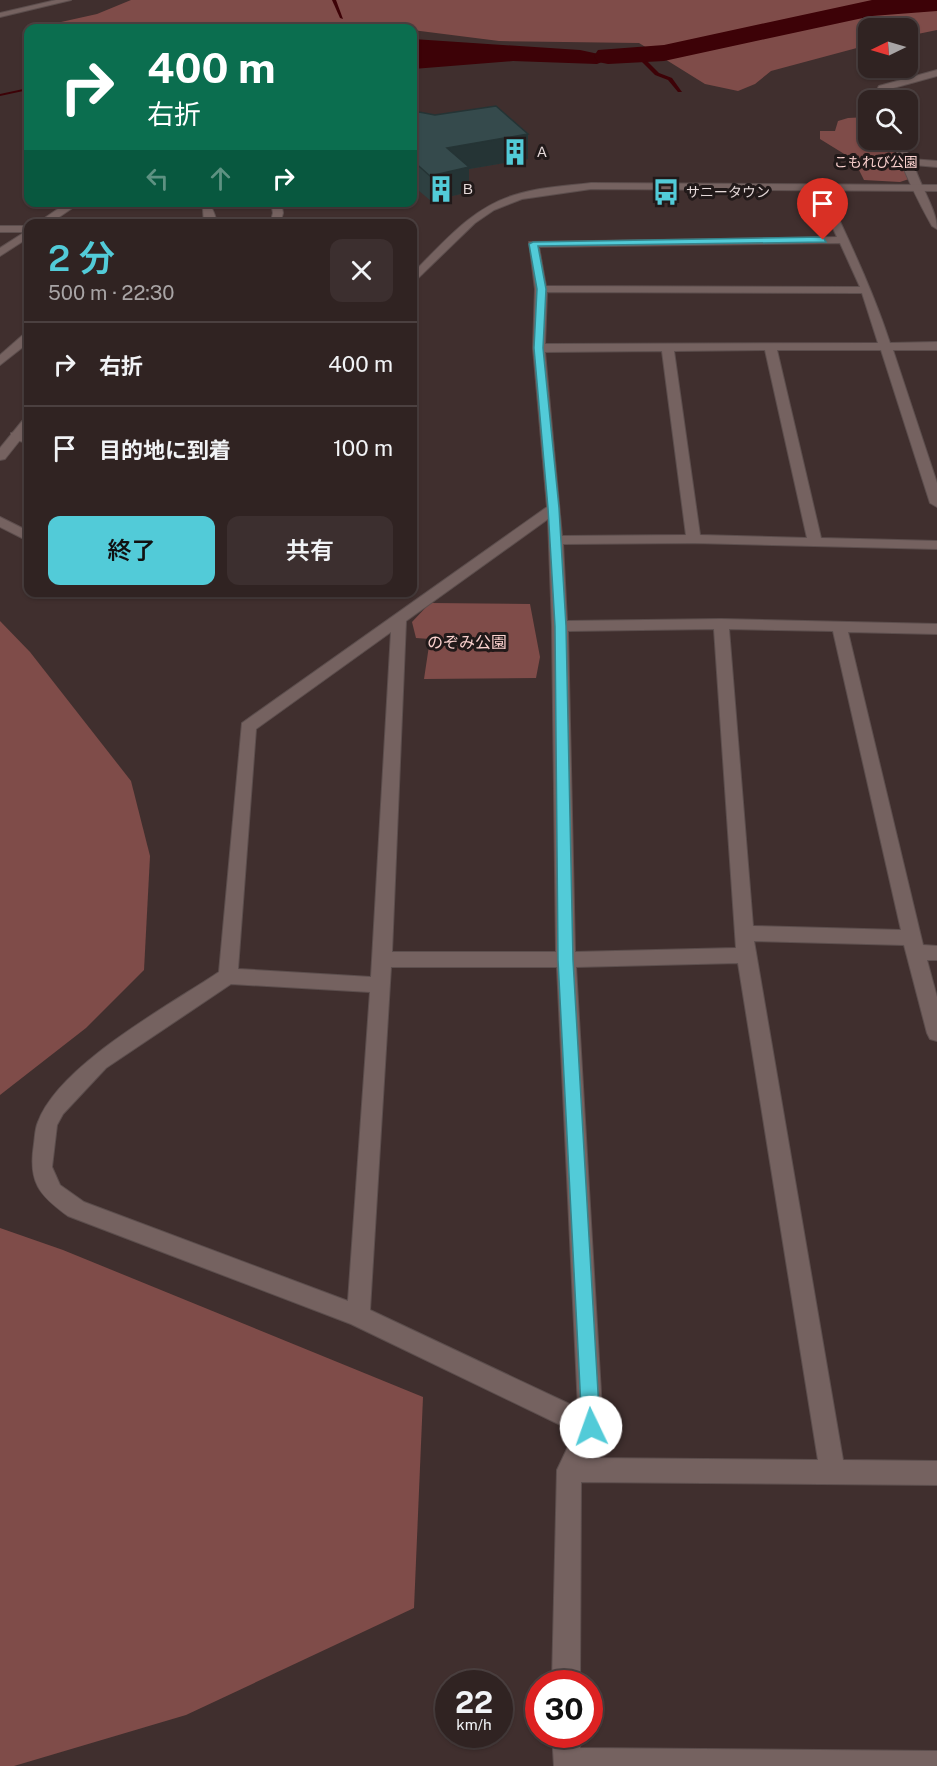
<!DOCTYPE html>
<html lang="ja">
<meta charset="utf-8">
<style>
body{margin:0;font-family:"Public Sans","Noto Sans JP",sans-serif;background:#3c2f2f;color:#f1f3f6;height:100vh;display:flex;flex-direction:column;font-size:22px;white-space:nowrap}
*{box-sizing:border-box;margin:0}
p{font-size:20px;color:#a8a4a5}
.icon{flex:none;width:33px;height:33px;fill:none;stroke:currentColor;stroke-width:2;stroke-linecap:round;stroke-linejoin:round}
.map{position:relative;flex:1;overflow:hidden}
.panel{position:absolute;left:24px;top:219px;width:393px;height:378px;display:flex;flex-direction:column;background:#302322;border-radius:12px;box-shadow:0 2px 4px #0004,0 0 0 2px #4b4040}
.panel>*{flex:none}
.guide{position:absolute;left:24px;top:24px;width:393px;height:183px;border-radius:12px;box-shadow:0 2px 4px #0004,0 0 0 2px #4b4040;background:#0b6e4f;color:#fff;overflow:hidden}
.needle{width:39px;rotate:265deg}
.controls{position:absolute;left:858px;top:18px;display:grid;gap:12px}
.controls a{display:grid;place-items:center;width:60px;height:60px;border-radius:12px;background:#302322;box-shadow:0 2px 4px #0004,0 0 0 2px #4b4040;font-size:30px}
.speed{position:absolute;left:435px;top:1670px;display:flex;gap:12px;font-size:30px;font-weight:700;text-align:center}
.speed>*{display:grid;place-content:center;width:78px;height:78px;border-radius:50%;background:#302322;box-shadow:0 2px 4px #0004,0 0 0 2px #4b4040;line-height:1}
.speed small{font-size:15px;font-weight:400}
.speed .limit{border:9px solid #d22;background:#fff;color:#111}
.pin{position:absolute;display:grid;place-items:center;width:51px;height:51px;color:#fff;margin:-62px -26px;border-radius:50% 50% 50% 0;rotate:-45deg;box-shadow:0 0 6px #0007}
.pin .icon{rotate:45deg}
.me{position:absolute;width:66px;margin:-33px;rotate:357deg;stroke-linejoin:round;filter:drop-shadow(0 0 4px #0008)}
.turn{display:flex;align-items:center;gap:21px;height:126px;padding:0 24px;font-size:27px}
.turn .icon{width:78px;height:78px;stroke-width:2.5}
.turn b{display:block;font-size:42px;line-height:51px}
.lanes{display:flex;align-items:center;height:57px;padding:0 24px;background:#0003;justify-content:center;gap:30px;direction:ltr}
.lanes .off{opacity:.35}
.round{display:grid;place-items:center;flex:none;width:63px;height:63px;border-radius:12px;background:#3c2f2f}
.head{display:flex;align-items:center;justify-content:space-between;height:102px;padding:0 24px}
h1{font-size:36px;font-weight:600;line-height:45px;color:#52cbd8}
.action{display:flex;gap:12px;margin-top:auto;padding:12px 24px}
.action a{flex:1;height:69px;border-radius:12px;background:#52cbd8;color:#111;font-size:24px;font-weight:600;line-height:69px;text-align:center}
.action a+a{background:#3c2f2f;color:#f1f3f6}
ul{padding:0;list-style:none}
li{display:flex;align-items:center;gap:18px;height:84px;padding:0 24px;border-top:2px solid #4b4040}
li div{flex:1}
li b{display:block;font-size:22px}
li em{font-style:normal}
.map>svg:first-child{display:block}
</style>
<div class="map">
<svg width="937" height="1766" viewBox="0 0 937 1766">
<rect width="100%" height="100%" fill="#402f2e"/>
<!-- green -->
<g fill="#7f4c49">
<polygon points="131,0 937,0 937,30 908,36 908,28 868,28 868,45 771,71 755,84 738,91 705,84 639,43 499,41 357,23 324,28 59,28 61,22 97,14"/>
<polygon points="868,117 868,140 888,140 909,179 900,182 864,180 854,160 820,139 820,131 835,131 838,121 848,118"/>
<polygon points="430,603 530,604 540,657 536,678 424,679 430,639 416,638 412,622"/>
<polygon points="0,621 30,652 131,781 150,856 144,970 86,1028 0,1095"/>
<polygon points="0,1228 63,1250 423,1397 414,1608 186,1715 14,1766 0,1766"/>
</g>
<!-- water -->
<polygon fill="#3d0207" points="413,39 580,50 608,56 609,59 597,64 513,61 413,69"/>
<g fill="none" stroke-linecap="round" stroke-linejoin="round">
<!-- stream -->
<g fill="#3d0207" fill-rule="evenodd">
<polygon points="332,0 336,0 343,19 340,18"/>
<polygon points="932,0 936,0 937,4"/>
<polygon points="637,55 641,55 659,73 672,78 682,92 678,92 668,80 655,75 637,57"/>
<polygon points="28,88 28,90 0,96 0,94"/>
</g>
<!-- river -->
<polygon fill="#3d0207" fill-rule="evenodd" points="872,0 937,0 937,11 872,16 664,61 608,64 598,62 594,56 598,50 664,45"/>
<defs>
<g id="minor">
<polygon points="56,0 71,0 0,17 0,13"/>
<polygon points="937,70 937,76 886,90 880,100 871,100 879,86"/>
<path d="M892,140h8l11,19 26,2v6l-23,-2c6,21 23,45 23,64l-5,-3c-16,-28 -29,-57 -40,-86z"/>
<path d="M819,184l5,3c24,52 48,101 66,156l47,-1v8h-44l44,133v24l-7,-4 -49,-153h-104l44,188 116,3v8l-243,-6 -131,1 4,77 154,-2 216,5v10l-89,-2 75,313 14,1v14h-10l10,37v44l-7,-2 -3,-6 -23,-88 -150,-4 89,519 94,1v24l-356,-3 -1,201h-28l5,-213 18,-38 -224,-108 -283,-108c-29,-21 -40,-34 -34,-72 1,-7 1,-15 4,-22 21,-57 130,-116 181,-150l23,-249 305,-216 -14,-159 2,-59 -6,-47 308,-5 -23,-50zM840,243l20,44 -314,-1 -7,-39zM547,292l315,1 16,50 -333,1zM765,350l42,188 -107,-3 -26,-184zM662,351l24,184 -124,1 -17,-184zM548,519l4,107 4,326h-164l14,-331zM714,629l22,319 -161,4 -7,-321zM729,629l104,2 68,299 -148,-4zM391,632l-20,345 -133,-8 18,-240zM738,963l80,497 -230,-2 15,-31 -27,-460zM391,967h166l21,441 -208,-98zM231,984l139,8 -22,309 -264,-99 -24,-17 -8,-18 5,-42 6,-11 43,-46z"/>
<polygon points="271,202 281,202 283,213 280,224 270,224 273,213"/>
<rect x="0" y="226" width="28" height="6"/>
<polygon points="24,334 28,334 28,343 0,365 0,355"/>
<polygon points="16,432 28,435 28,443 11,439 11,433"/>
<polygon points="552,1734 580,1734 580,1748 937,1751 937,1766 554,1766"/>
</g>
<g id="tertiary">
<path d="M591,183l346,2v6l-346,-2 -69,10 -28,11 -19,13 -63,61v-10c32,-32 61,-68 106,-80 23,-7 49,-8 73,-11z"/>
<polygon points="68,202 81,202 49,224 36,224"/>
<path d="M194,202c15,0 18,3 22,17l-2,5h-10l-1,-15z"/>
<polygon points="28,230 28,238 0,256 0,248"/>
<polygon points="28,419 28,430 5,459 0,460 0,448 23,420"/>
<polygon points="0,517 28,531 28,541 0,527"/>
</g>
</defs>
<!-- minor casing -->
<use href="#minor" stroke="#5c4e4d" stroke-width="2"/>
<!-- tertiary casing -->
<use href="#tertiary" stroke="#5c4e4d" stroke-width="2"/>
<!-- minor -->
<use href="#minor" fill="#756260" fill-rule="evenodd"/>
<!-- tertiary -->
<use href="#tertiary" fill="#756260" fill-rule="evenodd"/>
</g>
<!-- wall -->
<polygon fill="#2e4041" points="412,117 528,134 528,159 469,169 469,192 431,201 412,185"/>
<!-- shaded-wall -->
<polygon fill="#253435" points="528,134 528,159 469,169 469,192 431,201 430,176 447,148"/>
<!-- building -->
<polygon fill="#354a4c" stroke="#253435" stroke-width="1.5" points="496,106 528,134 447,148 469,167 430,176 412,160 412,117 419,112 435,115"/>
<!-- route -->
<polygon fill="#52cbd8" stroke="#35848c" stroke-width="1.5" points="823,237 826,242 538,246 546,289 543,348 559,508 566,626 573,960 600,1427 597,1434 591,1436 584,1434 582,1427 558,960 555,626 548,508 534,348 537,289 529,244 533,242"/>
<!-- icons -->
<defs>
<symbol id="building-bare" viewBox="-9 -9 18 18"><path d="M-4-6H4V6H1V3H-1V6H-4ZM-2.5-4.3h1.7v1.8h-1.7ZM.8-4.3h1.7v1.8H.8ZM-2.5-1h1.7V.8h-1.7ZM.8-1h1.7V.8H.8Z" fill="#52cbd8" stroke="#211919" stroke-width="2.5" paint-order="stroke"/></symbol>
<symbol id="bus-bare" viewBox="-9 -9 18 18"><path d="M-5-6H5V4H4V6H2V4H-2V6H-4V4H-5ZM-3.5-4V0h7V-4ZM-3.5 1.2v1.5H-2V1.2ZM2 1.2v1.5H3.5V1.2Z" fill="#52cbd8" stroke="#211919" stroke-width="2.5" paint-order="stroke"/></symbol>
</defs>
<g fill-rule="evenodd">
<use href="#building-bare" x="496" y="133" width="38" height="38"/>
<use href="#building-bare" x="422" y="170" width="38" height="38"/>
<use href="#bus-bare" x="647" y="173" width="38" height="38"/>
</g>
<g text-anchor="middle" stroke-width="6" stroke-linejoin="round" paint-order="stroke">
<!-- far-poi labels -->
<g font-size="14" fill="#e6dada" stroke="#211919" text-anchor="start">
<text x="535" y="157">Ａ</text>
<text x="461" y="194">Ｂ</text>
<text x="686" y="197">サニータウン</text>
</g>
<!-- far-park labels -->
<g font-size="14" fill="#fad1ce" stroke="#211919">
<text x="876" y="167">こもれび公園</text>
</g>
<!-- park labels -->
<g font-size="16" fill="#fad1ce" stroke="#211919">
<text x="467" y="648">のぞみ公園</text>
</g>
</g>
</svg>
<div class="controls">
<a><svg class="needle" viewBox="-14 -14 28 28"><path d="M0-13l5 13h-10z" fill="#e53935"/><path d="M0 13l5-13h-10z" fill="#a8a4a5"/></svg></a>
<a><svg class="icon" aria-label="search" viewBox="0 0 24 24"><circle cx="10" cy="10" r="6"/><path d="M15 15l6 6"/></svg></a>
</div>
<div class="speed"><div>22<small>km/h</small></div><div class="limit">30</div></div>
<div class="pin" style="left:823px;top:240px;background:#d93025"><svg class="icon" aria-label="arrive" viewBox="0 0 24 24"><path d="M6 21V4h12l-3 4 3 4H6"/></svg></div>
<svg class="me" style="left:591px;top:1427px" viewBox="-20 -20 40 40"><circle r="19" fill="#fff"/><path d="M0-13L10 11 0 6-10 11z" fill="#52cbd8"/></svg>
<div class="guide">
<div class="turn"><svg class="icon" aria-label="right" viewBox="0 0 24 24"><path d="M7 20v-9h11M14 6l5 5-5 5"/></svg><div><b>400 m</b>右折</div></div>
<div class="lanes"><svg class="icon off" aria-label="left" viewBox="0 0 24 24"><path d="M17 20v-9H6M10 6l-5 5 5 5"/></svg><svg class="icon off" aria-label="ahead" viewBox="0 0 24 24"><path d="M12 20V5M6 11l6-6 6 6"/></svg><svg class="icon" aria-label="right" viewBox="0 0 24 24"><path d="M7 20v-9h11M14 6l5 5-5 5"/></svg></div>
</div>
<section class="panel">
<div class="head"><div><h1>2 分</h1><p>500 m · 22:30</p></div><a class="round"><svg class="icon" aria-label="close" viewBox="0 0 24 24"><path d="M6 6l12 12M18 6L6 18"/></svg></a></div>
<ul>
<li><svg class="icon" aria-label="right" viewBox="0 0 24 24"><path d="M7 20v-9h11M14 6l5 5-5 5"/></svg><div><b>右折</b></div><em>400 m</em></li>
<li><svg class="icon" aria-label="arrive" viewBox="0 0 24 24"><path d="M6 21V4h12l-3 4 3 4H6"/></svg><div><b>目的地に到着</b></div><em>100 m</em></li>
</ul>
<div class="action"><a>終了</a><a>共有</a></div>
</section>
</div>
